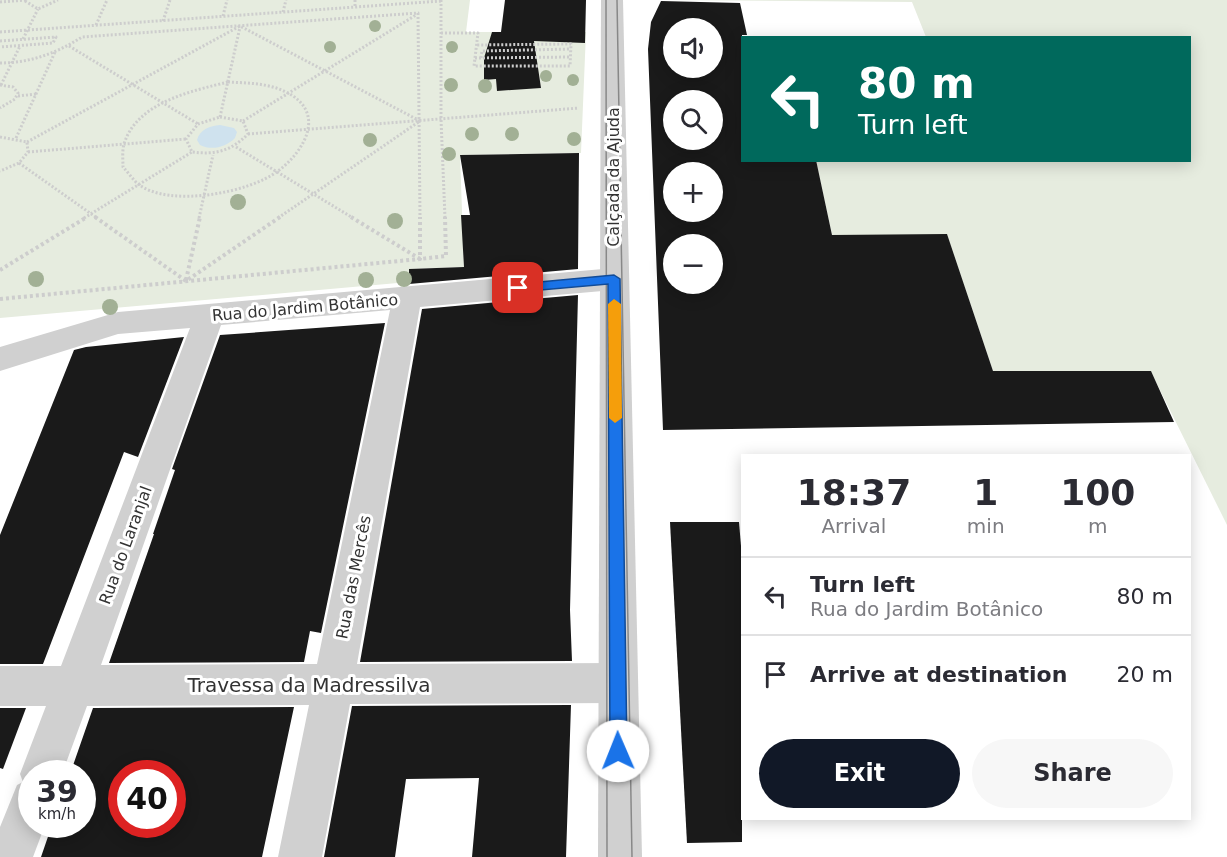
<!DOCTYPE html>
<meta charset="utf-8">
<style>
body{margin:0;font-family:"DejaVu Sans",sans-serif;background:#f7f7f7;color:#2b2b33;height:100vh;display:flex;flex-direction:column;font-size:22px;white-space:nowrap}
*{box-sizing:border-box;margin:0}
p{font-size:20px;color:#7c7c81}
.icon{flex:none;width:33px;height:33px;fill:none;stroke:currentColor;stroke-width:2;stroke-linecap:round;stroke-linejoin:round}
.map{position:relative;flex:1;overflow:hidden}
.side{position:absolute;left:741px;top:454px;width:450px;height:366px;display:flex;flex-direction:column;background:#fff;border-radius:0px;box-shadow:0 3px 15px #0003}
.side>*{flex:none}
.hud{position:absolute;left:741px;top:36px;width:450px;height:126px;border-radius:0px;box-shadow:0 3px 15px #0003;background:#00695c;color:#fff;overflow:hidden}
.fabs{position:absolute;left:663px;top:18px;display:grid;gap:12px}
.fabs a{display:grid;place-items:center;width:60px;height:60px;border-radius:50%;background:#fff;box-shadow:0 3px 15px #0003;font-size:30px}
.speed{position:absolute;left:18px;top:760px;display:flex;gap:12px;font-size:30px;font-weight:700;text-align:center}
.speed>*{display:grid;place-content:center;width:78px;height:78px;border-radius:50%;background:#fff;box-shadow:0 3px 15px #0003;line-height:1}
.speed small{font-size:15px;font-weight:400}
.speed .limit{border:9px solid #d22;background:#fff;color:#111}
.pin{position:absolute;display:grid;place-items:center;width:51px;height:51px;color:#fff;margin:-26px;border-radius:12px;box-shadow:0 3px 9px #0006}
.me{position:absolute;width:66px;margin:-33px;rotate:359deg;stroke-linejoin:round;filter:drop-shadow(0 0 4px #0008)}
.turn{display:flex;align-items:center;gap:21px;height:126px;padding:0 18px;font-size:27px}
.turn .icon{width:78px;height:78px;stroke-width:2.5}
.turn b{display:block;font-size:42px;line-height:51px}
.eta{display:flex;justify-content:space-evenly;align-items:center;height:102px;text-align:center}
.eta b{font-size:36px;font-weight:600;line-height:42px}
.cta{display:flex;gap:12px;margin-top:auto;padding:12px 18px}
.cta a{flex:1;height:69px;border-radius:36px;background:#111827;color:#fff;font-size:24px;font-weight:600;line-height:69px;text-align:center}
.cta a+a{background:#f7f7f7;color:#2b2b33}
ul{padding:0;list-style:none}
li{display:flex;align-items:center;gap:18px;height:78px;padding:0 18px;border-top:2px solid #e1e1e2}
li div{flex:1}
li b{display:block;font-size:22px}
li em{font-style:normal}
.map>svg:first-child{display:block}
</style>
<div class="map">
<svg width="1227" height="857" viewBox="0 0 1227 857">
<rect width="100%" height="100%" fill="#fff"/>
<!-- green -->
<g fill="#e6ecdf">
<polygon points="0,0 470,0 466,32 586,32 581,153 460,155 464,267 410,269 409,282 0,318"/>
<polygon points="661,0 1227,0 1227,525 1151,372 993,371 947,235 832,235 816,161 1190,160 1190,38 926,37 912,2"/>
</g>
<!-- water -->
<path fill="#cfe2ee" d="M220,125l14,3 3,4 -2,6c-9,9 -23,13 -35,7l-3,-5c3,-11 13,-14 23,-15z"/>
<!-- building -->
<g fill="#1a1a1a" fill-rule="evenodd">
<polygon points="505,0 586,0 585,43 534,41 541,88 497,91 496,79 484,80 484,58 492,32 501,32"/>
<path d="M661,1l79,2 7,32h-5v125h74l16,75 115,-1 46,137h158l23,51 -511,8 -15,-381 3,-27zM674,28h38v40h-38zM674,100h38v40h-38zM674,172h38v40h-38zM674,244h38v40h-38z"/>
<polygon points="579,153 578,269 409,284 409,269 464,267 461,215 470,215 460,155"/>
<polygon points="578,295 570,610 572,661 360,662 422,309"/>
<polygon points="385,323 321,633 310,631 304,662 109,663 154,534 153,534 175,470 172,469 220,335"/>
<polygon points="184,337 138,457 124,452 43,664 0,664 0,535 74,350 86,347"/>
<polygon points="670,522 739,522 742,558 742,842 687,843"/>
<polygon points="571,705 566,857 472,857 479,778 406,779 395,857 324,857 352,706"/>
<path d="M294,707l-32,150h-221l11,-32h30v-51h-12l23,-66zM122,774h50v51h-50z"/>
<polygon points="0,708 26,708 3,769 0,768"/>
</g>
<g fill="none" stroke-linecap="round" stroke-linejoin="round">
<!-- path-far1 -->
<g stroke="#cdcdcd" stroke-width="3" stroke-dasharray="2 2" stroke-linecap="butt">
<polyline points="355,0 355,7"/>
<polyline points="441,0 441,119 445,218"/>
<polyline points="25,1 38,9 58,0"/>
<polyline points="0,2 27,0"/>
<polyline points="283,12 286,0"/>
<polyline points="223,16 227,0"/>
<polyline points="163,21 170,0"/>
<polyline points="96,25 107,0"/>
<polyline points="0,32 441,1"/>
<polyline points="441,33 478,33 474,66 570,66 571,44 477,45"/>
<polyline points="23,39 38,9"/>
<polyline points="0,41 56,37 53,43 0,47"/>
<polyline points="69,46 198,124"/>
<polyline points="475,58 571,57"/>
<polyline points="481,58 482,51 571,49"/>
<path d="M0,63c30,0 57,-10 82,-26l336,-24 2,205"/>
<path d="M228,82c19,1 40,1 58,10 41,20 19,59 -8,79 -29,22 -109,37 -140,13 -5,-4 -10,-12 -15,-17 0,-7 -1,-16 1,-23 13,-42 68,-53 104,-62z"/>
<polyline points="0,85 13,87 18,93 15,99 0,108"/>
<polyline points="1,85 20,46"/>
<polyline points="18,96 36,94"/>
<path d="M220,117l23,4 5,13c-17,17 -32,21 -56,18l-6,-13 12,-15z"/>
<polyline points="220,117 240,27"/>
<polyline points="243,121 416,15"/>
<polyline points="248,134 579,108"/>
<polyline points="0,137 27,142 28,152 19,163 0,171"/>
<polyline points="16,138 55,52"/>
<polyline points="27,142 240,26 420,121 278,218"/>
<polyline points="236,147 353,218"/>
<polyline points="28,152 186,139"/>
<polyline points="19,163 97,218"/>
<polyline points="84,218 192,152"/>
<polyline points="199,218 213,155"/>
</g>
<!-- path -->
<g stroke="#cdcdcd" stroke-width="4" stroke-dasharray="3 3" stroke-linecap="butt">
<polyline points="95,217 186,281 280,217"/>
<polyline points="351,217 420,259 446,256 445,217"/>
<polyline points="0,270 87,217"/>
<polyline points="186,280 200,217"/>
<polyline points="0,299 420,259 420,217"/>
</g>
<!-- minor -->
<path fill="#d0d0d0" fill-rule="evenodd" d="M614,268l10,4 4,7 -4,7 -10,4 -194,17 -63,357 261,-1 14,6 6,14 -6,14 -14,6 -268,1 -28,153h-44l31,-152 -222,1 -25,68h-30v51h13l-12,32h-33v-30l17,-42 6,-3 -3,-8 26,-68h-46v-40h61l129,-338 -72,6 -118,37v-24l118,-35zM390,310l-73,354 -216,1 120,-340z"/>
<!-- tertiary -->
<polygon fill="#d0d0d0" fill-rule="evenodd" points="601,0 623,0 642,857 598,857"/>
<!-- tram -->
<g stroke="#888" stroke-width="1.5">
<polyline points="606,0 607,857"/>
<polyline points="617,0 632,857"/>
</g>
</g>
<!-- trees -->
<g fill="#a2b095">
<circle cx="375" cy="26" r="6"/>
<circle cx="330" cy="47" r="6"/>
<circle cx="452" cy="47" r="6"/>
<circle cx="546" cy="76" r="6"/>
<circle cx="573" cy="80" r="6"/>
<circle cx="451" cy="85" r="7"/>
<circle cx="485" cy="86" r="7"/>
<circle cx="472" cy="134" r="7"/>
<circle cx="512" cy="134" r="7"/>
<circle cx="574" cy="139" r="7"/>
<circle cx="370" cy="140" r="7"/>
<circle cx="449" cy="154" r="7"/>
<circle cx="238" cy="202" r="8"/>
<circle cx="395" cy="221" r="8"/>
<circle cx="36" cy="279" r="8"/>
<circle cx="404" cy="279" r="8"/>
<circle cx="366" cy="280" r="8"/>
<circle cx="110" cy="307" r="8"/>
</g>
<!-- route -->
<polygon fill="#1a73e8" stroke="#114b97" stroke-width="1.5" points="614,275 620,279 627,751 625,757 618,760 612,757 610,751 608,284 518,292 512,288 518,284"/>
<!-- slow -->
<polygon fill="#f59e0b" points="614,299 621,304 622,418 615,423 609,418 608,304"/>
<g text-anchor="middle" stroke-width="6" stroke-linejoin="round" paint-order="stroke">
<!-- street labels -->
<g font-size="16" fill="#333" stroke="#fff">
<text transform="translate(613 177) rotate(-90)" y="6">Calçada da Ajuda</text>
<text transform="translate(305 307) rotate(-5)" y="6">Rua do Jardim Botânico</text>
<text transform="translate(125 545) rotate(-70)" y="6">Rua do Laranjal</text>
<text transform="translate(353 577) rotate(-79)" y="6">Rua das Mercês</text>
</g>
<!-- near-street labels -->
<g font-size="20" fill="#333" stroke="#fff">
<text x="309" y="692">Travessa da Madressilva</text>
</g>
</g>
</svg>
<div class="fabs">
<a><svg class="icon" aria-label="sound" viewBox="0 0 24 24"><path d="M4 9h4l5-4v14l-5-4H4zM17 9q2 3 0 6"/></svg></a>
<a><svg class="icon" aria-label="search" viewBox="0 0 24 24"><circle cx="10" cy="10" r="6"/><path d="M15 15l6 6"/></svg></a>
<a>+</a>
<a>−</a>
</div>
<div class="speed"><div>39<small>km/h</small></div><div class="limit">40</div></div>
<div class="pin" style="left:518px;top:288px;background:#d93025"><svg class="icon" aria-label="arrive" viewBox="0 0 24 24"><path d="M6 21V4h12l-3 4 3 4H6"/></svg></div>
<svg class="me" style="left:618px;top:751px" viewBox="-20 -20 40 40"><circle r="19" fill="#fff"/><path d="M0-13L10 11 0 6-10 11z" fill="#1a73e8"/></svg>
<div class="hud">
<div class="turn"><svg class="icon" aria-label="left" viewBox="0 0 24 24"><path d="M17 20v-9H6M10 6l-5 5 5 5"/></svg><div><b>80 m</b>Turn left</div></div>
</div>
<section class="side">
<div class="eta">
<div><b>18:37</b><p>Arrival</p></div>
<div><b>1</b><p>min</p></div>
<div><b>100</b><p>m</p></div>
</div>
<ul>
<li><svg class="icon" aria-label="left" viewBox="0 0 24 24"><path d="M17 20v-9H6M10 6l-5 5 5 5"/></svg><div><b>Turn left</b><p>Rua do Jardim Botânico</p></div><em>80 m</em></li>
<li><svg class="icon" aria-label="arrive" viewBox="0 0 24 24"><path d="M6 21V4h12l-3 4 3 4H6"/></svg><div><b>Arrive at destination</b></div><em>20 m</em></li>
</ul>
<div class="cta"><a>Exit</a><a>Share</a></div>
</section>
</div>
